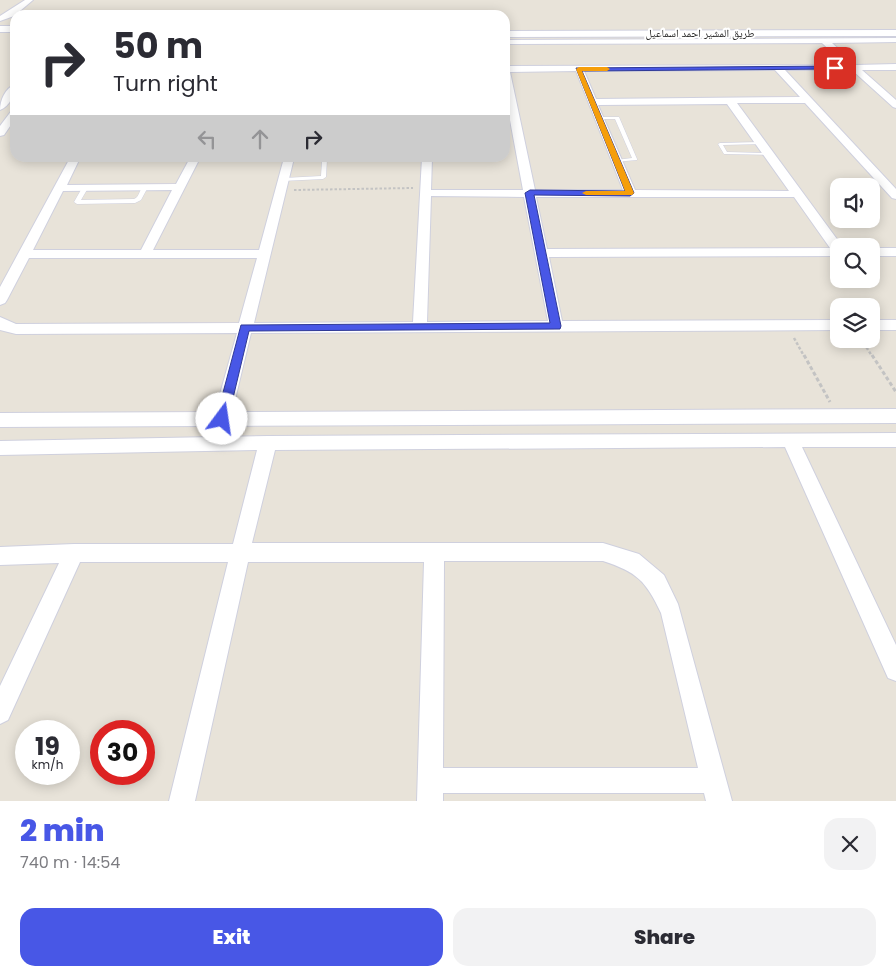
<!DOCTYPE html>
<meta charset="utf-8">
<style>
body{margin:0;font-family:Poppins,"Noto Naskh Arabic",sans-serif;background:#f2f2f3;color:#2b2b33;height:100vh;display:flex;flex-direction:column;font-size:19px;white-space:nowrap}
*{box-sizing:border-box;margin:0}
p{font-size:16px;color:#7c7c81}
.icon{flex:none;width:28px;height:28px;fill:none;stroke:currentColor;stroke-width:2;stroke-linecap:round;stroke-linejoin:round}
.map{position:relative;height:801px;overflow:hidden}
.side{display:flex;flex-direction:column;background:#fff;flex:1}
.side>*{flex:none}
.guide{position:absolute;left:10px;top:10px;width:500px;height:152px;border-radius:15px;box-shadow:0 2px 12px #0003;background:#fff;color:#2b2b33;overflow:hidden}
.tools{position:absolute;left:830px;top:178px;display:grid;gap:10px}
.tools a{display:grid;place-items:center;width:50px;height:50px;border-radius:10px;background:#fff;box-shadow:0 2px 12px #0003;font-size:25px}
.speed{position:absolute;left:15px;top:720px;display:flex;gap:10px;font-size:25px;font-weight:700;text-align:center}
.speed>*{display:grid;place-content:center;width:65px;height:65px;border-radius:50%;background:#fff;box-shadow:0 2px 12px #0003;line-height:1}
.speed small{font-size:12px;font-weight:400}
.speed .limit{border:8px solid #d22;background:#fff;color:#111}
.pin{position:absolute;display:grid;place-items:center;width:42px;height:42px;color:#fff;margin:-21px;border-radius:10px;box-shadow:0 2px 8px #0006}
.me{position:absolute;width:55px;margin:-28px;rotate:14deg;stroke-linejoin:round;filter:drop-shadow(0 0 4px #0008)}
.turn{display:flex;align-items:center;gap:18px;height:105px;padding:0 20px;font-size:22px}
.turn .icon{width:65px;height:65px;stroke-width:2.5}
.turn b{display:block;font-size:35px;line-height:42px}
.lanes{display:flex;align-items:center;height:48px;padding:0 20px;background:#0003;justify-content:center;gap:25px;direction:ltr}
.lanes .off{opacity:.35}
.round{display:grid;place-items:center;flex:none;width:52px;height:52px;border-radius:15px;background:#f2f2f3}
.head{display:flex;align-items:center;justify-content:space-between;height:85px;padding:0 20px}
h1{font-size:30px;font-weight:800;line-height:38px;color:#4857e6}
.button{display:flex;gap:10px;margin-top:auto;padding:10px 20px}
.button a{flex:1;height:58px;border-radius:15px;background:#4857e6;color:#fff;font-size:20px;font-weight:800;line-height:58px;text-align:center}
.button a+a{background:#f2f2f3;color:#2b2b33}
.map>svg:first-child{display:block}
</style>
<div class="map">
<svg width="896" height="801" viewBox="0 0 896 801">
<rect width="100%" height="100%" fill="#e8e3d9"/>
<g fill="none" stroke-linecap="round" stroke-linejoin="round">
<defs>
<g id="lane">
<polygon points="597,117 619,117 637,159 637,160 614,162 614,161 616,160 632,158 615,119 597,119"/>
<polygon points="761,142 763,143 763,144 723,145 727,152 768,153 770,154 770,155 726,154 724,154 718,144 720,143"/>
<polygon points="287,159 327,159 326,177 323,179 282,181 282,179 284,178 321,176 322,161 287,161"/>
<path d="M145,185l3,2 -7,13 -6,3 -58,1 -3,-2 8,-14 3,-2 3,2 -7,12 53,-1c6,-2 5,-11 11,-14z"/>
</g>
<g id="street">
<polygon points="25,0 33,0 14,16 0,21 0,16"/>
<path d="M896,38v4l-64,1 24,22 40,-1v6h-34l34,30v8l-3,-1 -41,-37h-67l111,119v10l-4,-1 -87,-95h-68l105,143h-3v10l-290,1 13,64 277,-1v10l-588,3 -19,79 664,-3v14l-896,4v-14l215,-1 22,-79 -221,1 -16,-4v-13l16,7 223,-1 18,-65h-228l-22,42 -2,3 -5,2v-18l70,-129h10l-13,27 109,-1 14,-26h10l-47,92h106l25,-92h10l-40,165 159,-1 9,-164h10l-1,32h92l-18,-97v-27l341,-1 -24,-22 -317,1v-4zM775,70l25,27 -204,2 -12,-28zM576,71l47,119h-88l-25,-118zM727,104l62,87 -154,-1 -37,-85zM172,190l-31,60h-108l30,-59zM431,196l93,1 24,124 -121,1zM536,197h258l36,51 -283,1z"/>
<path d="M15,84c0,10 -5,22 -15,26 0,-10 5,-21 15,-26z"/>
<polygon points="15,109 15,119 4,135 0,136 0,126 12,110"/>
<rect x="871" y="248" width="25" height="8"/>
<rect x="871" y="320" width="25" height="10"/>
<path d="M896,433v14h-94l94,198v36l-8,-3 -103,-231 -510,3 -23,93h351l36,11 25,21 14,29 54,197h-26l-2,-8h-261v8h-26l7,-239h-176l-53,239h-26l59,-239h-148l-72,158 -8,4v-38l59,-123 -59,2v-18l74,-3h159l24,-94 -257,5v-14l268,-5zM444,561h159c34,11 43,20 58,52l37,155h-255z"/>
</g>
<g id="secondary">
<rect x="0" y="26" width="15" height="6"/>
<polygon points="896,30 896,36 505,37 505,31"/>
</g>
</defs>
<!-- lane casing -->
<use href="#lane" stroke="#cfd0de" stroke-width="1"/>
<!-- street casing -->
<use href="#street" stroke="#cfd0de" stroke-width="2"/>
<!-- secondary casing -->
<use href="#secondary" stroke="#cfd0de" stroke-width="2"/>
<!-- path-far2 -->
<polyline stroke="#c3c3c3" stroke-width="2" stroke-dasharray="2.5 2" stroke-linecap="butt" points="294,190 413,188"/>
<!-- path-far1 -->
<g stroke="#c3c3c3" stroke-width="2.5" stroke-dasharray="3 2" stroke-linecap="butt">
<polyline points="794,338 804,356"/>
<polyline points="861,339 872,356"/>
</g>
<!-- path -->
<g stroke="#c3c3c3" stroke-width="3" stroke-dasharray="4 2.5" stroke-linecap="butt">
<polyline points="804,355 830,402"/>
<polyline points="872,355 896,392"/>
</g>
<!-- lane -->
<use href="#lane" fill="#fff" fill-rule="evenodd"/>
<!-- street -->
<use href="#street" fill="#fff" fill-rule="evenodd"/>
<!-- secondary -->
<use href="#secondary" fill="#fff" fill-rule="evenodd"/>
</g>
<!-- route -->
<polygon fill="#4857e6" stroke="#2f3996" points="835,66 837,69 582,71 634,193 630,196 534,195 561,326 560,329 249,331 228,419 222,423 218,422 216,419 241,325 550,323 525,193 530,190 625,191 576,68"/>
<!-- slow -->
<polygon fill="#f59e0b" points="579,67 607,67 610,69 607,71 582,71 634,193 632,195 586,195 582,193 586,191 625,191 576,69"/>
<g text-anchor="middle" stroke-width="4" stroke-linejoin="round" paint-order="stroke">
<!-- far-street labels -->
<g font-size="11" fill="#272727" stroke="#fff">
<text x="700" y="37">طريق المشير احمد اسماعيل</text>
</g>
</g>
</svg>
<div class="tools">
<a><svg class="icon" aria-label="sound" viewBox="0 0 24 24"><path d="M4 9h4l5-4v14l-5-4H4zM17 9q2 3 0 6"/></svg></a>
<a><svg class="icon" aria-label="search" viewBox="0 0 24 24"><circle cx="10" cy="10" r="6"/><path d="M15 15l6 6"/></svg></a>
<a><svg class="icon" aria-label="layers" viewBox="0 0 24 24"><path d="M12 4l9 5-9 5-9-5zM3 14l9 5 9-5"/></svg></a>
</div>
<div class="speed"><div>19<small>km/h</small></div><div class="limit">30</div></div>
<div class="pin" style="left:835px;top:68px;background:#d93025"><svg class="icon" aria-label="arrive" viewBox="0 0 24 24"><path d="M6 21V4h12l-3 4 3 4H6"/></svg></div>
<svg class="me" style="left:222px;top:419px" viewBox="-20 -20 40 40"><circle r="19" fill="#fff"/><path d="M0-13L10 11 0 6-10 11z" fill="#4857e6"/></svg>
<div class="guide">
<div class="turn"><svg class="icon" aria-label="right" viewBox="0 0 24 24"><path d="M7 20v-9h11M14 6l5 5-5 5"/></svg><div><b>50 m</b>Turn right</div></div>
<div class="lanes"><svg class="icon off" aria-label="left" viewBox="0 0 24 24"><path d="M17 20v-9H6M10 6l-5 5 5 5"/></svg><svg class="icon off" aria-label="ahead" viewBox="0 0 24 24"><path d="M12 20V5M6 11l6-6 6 6"/></svg><svg class="icon" aria-label="right" viewBox="0 0 24 24"><path d="M7 20v-9h11M14 6l5 5-5 5"/></svg></div>
</div>
</div>
<section class="side">
<div class="head"><div><h1>2 min</h1><p>740 m · 14:54</p></div><a class="round"><svg class="icon" aria-label="close" viewBox="0 0 24 24"><path d="M6 6l12 12M18 6L6 18"/></svg></a></div>
<div class="button"><a>Exit</a><a>Share</a></div>
</section>
